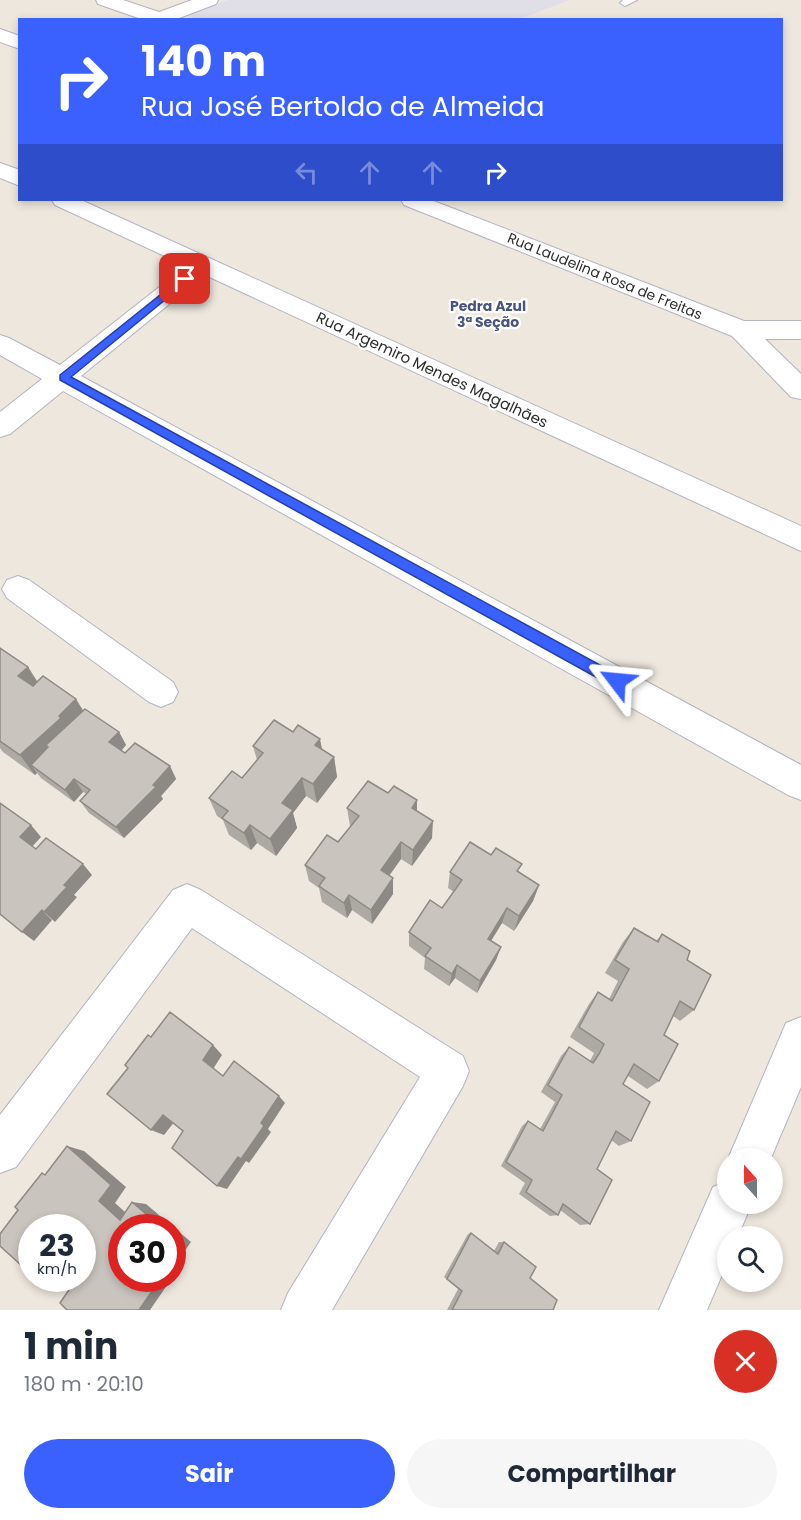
<!DOCTYPE html>
<html lang="pt">
<meta charset="utf-8">
<style>
body{margin:0;font-family:Poppins,sans-serif;background:#f6f6f7;color:#1f2937;height:100vh;display:flex;flex-direction:column;font-size:22px;white-space:nowrap}
*{box-sizing:border-box;margin:0}
p{font-size:20px;color:#747a83}
.icon{flex:none;width:33px;height:33px;fill:none;stroke:currentColor;stroke-width:2;stroke-linecap:round;stroke-linejoin:round}
.map{position:relative;height:1310px;overflow:hidden}
.drawer{display:flex;flex-direction:column;background:#fff;flex:1}
.drawer>*{flex:none}
.guide{position:absolute;left:18px;top:18px;width:765px;height:183px;border-radius:0px;box-shadow:0 3px 9px #0003;background:#3a61fe;color:#fff;overflow:hidden}
.needle{width:39px;rotate:339deg}
.buttons{position:absolute;left:717px;top:1148px;display:grid;gap:12px}
.buttons a{display:grid;place-items:center;width:66px;height:66px;border-radius:50%;background:#fff;box-shadow:0 3px 9px #0003;font-size:30px}
.speed{position:absolute;left:18px;top:1214px;display:flex;gap:12px;font-size:30px;font-weight:700;text-align:center}
.speed>*{display:grid;place-content:center;width:78px;height:78px;border-radius:50%;background:#fff;box-shadow:0 3px 9px #0003;line-height:1}
.speed small{font-size:15px;font-weight:400}
.speed .limit{border:9px solid #d22;background:#fff;color:#111}
.pin{position:absolute;display:grid;place-items:center;width:51px;height:51px;color:#fff;margin:-26px;border-radius:12px;box-shadow:0 3px 9px #0006}
.me{position:absolute;width:66px;margin:-33px;rotate:299deg;stroke-linejoin:round;filter:drop-shadow(0 0 4px #0008)}
.turn{display:flex;align-items:center;gap:21px;height:126px;padding:0 24px;font-size:27px}
.turn .icon{width:78px;height:78px;stroke-width:2.5}
.turn b{display:block;font-size:42px;line-height:51px}
.lanes{display:flex;align-items:center;height:57px;padding:0 24px;background:#0003;justify-content:center;gap:30px;direction:ltr}
.lanes .off{opacity:.35}
.round{display:grid;place-items:center;flex:none;width:63px;height:63px;border-radius:32px;background:#f6f6f7}
.overview{display:flex;align-items:center;justify-content:space-between;height:102px;padding:0 24px}
h1{font-size:36px;font-weight:700;line-height:45px}
.cta{display:flex;gap:12px;margin-top:auto;padding:12px 24px}
.cta a{flex:1;height:69px;border-radius:36px;background:#3a61fe;color:#fff;font-size:24px;font-weight:700;line-height:69px;text-align:center}
.cta a+a{background:#f6f6f7;color:#1f2937}
.map>svg:first-child{display:block}
</style>
<div class="map">
<svg width="801" height="1310" viewBox="0 0 801 1310">
<rect width="100%" height="100%" fill="#eee7de"/>
<!-- industrial -->
<polygon fill="#e0dee6" points="228,0 570,0 517,20 198,20 185,15"/>
<g fill="none" stroke-linecap="round" stroke-linejoin="round">
<defs>
<polygon id="lane" points="637,0 625,6 620,3 623,0"/>
<g id="street">
<polygon points="96,0 123,0 159,12 192,0 218,0 216,4 174,20 144,20 98,4"/>
<polygon points="0,29 20,36 20,49 0,42"/>
<polygon points="0,163 20,170 20,186 0,178"/>
<polygon points="52,200 81,200 801,526 801,551 205,275 81,376 801,765 801,800 788,795 63,391 10,434 0,437 0,412 42,379 0,355 0,335 9,338 60,365 186,266 55,205"/>
<polygon points="401,200 431,200 744,321 801,321 801,339 765,339 801,374 801,399 791,397 732,336 404,205"/>
<polygon points="18,576 29,580 173,682 178,692 173,702 161,707 149,702 7,598 2,589 7,580"/>
<polygon points="187,884 201,890 463,1056 469,1071 463,1086 332,1310 281,1310 288,1293 420,1077 192,928 16,1167 0,1173 0,1115 173,890"/>
<polygon points="801,1017 801,1087 771,1158 728,1159 786,1023"/>
<polygon points="728,1181 728,1203 752,1203 738,1236 728,1236 728,1261 707,1310 659,1310 713,1187"/>
</g>
</defs>
<!-- lane casing -->
<use href="#lane" stroke="#b2b4c0" stroke-width="2"/>
<!-- street casing -->
<use href="#street" stroke="#b2b4c0" stroke-width="2"/>
<!-- lane -->
<use href="#lane" fill="#fff" fill-rule="evenodd"/>
<!-- street -->
<use href="#street" fill="#fff" fill-rule="evenodd"/>
</g>
<!-- wall -->
<g fill="#ada9a3">
<polygon points="0,648 28,667 37,682 119,732 126,745 122,750 125,753 170,766 176,779 161,796 163,799 124,838 89,813 80,801 87,794 83,792 74,802 41,778 37,773 35,775 3,752 0,748"/>
<polygon points="253,746 322,750 334,757 337,777 317,803 306,796 293,813 297,828 276,856 257,843 251,850 229,835 223,820 217,816 209,798 242,778 257,760"/>
<polygon points="388,793 417,800 417,811 432,838 412,866 401,859 389,875 393,894 372,924 352,910 347,918 322,902 319,888 309,881 305,865 338,842 350,827 350,826 347,808"/>
<polygon points="450,872 519,873 539,885 533,901 514,931 502,923 491,941 501,947 496,960 477,993 455,978 449,986 424,969 425,958 409,946 409,932 442,908 454,892 448,888"/>
<polygon points="634,928 656,941 662,934 687,960 694,1010 680,1021 673,1016 664,1035 659,1081 647,1089 628,1076 623,1084 631,1141 619,1146 611,1140 597,1169 590,1224 580,1225 560,1210 558,1215 550,1216 519,1194 525,1183 501,1166 522,1126 528,1121 540,1129 555,1102 541,1092 561,1056 569,1047 590,1061 594,1053 570,1037 589,1004 598,992 609,999 618,981 605,973 623,942"/>
<polygon points="471,1233 494,1251 499,1242 504,1242 553,1310 447,1310 458,1289 444,1277 468,1234"/>
</g>
<!-- shaded-wall -->
<g fill="#8d8984">
<polygon points="28,667 42,689 33,698 18,676"/>
<polygon points="76,699 89,720 48,747 46,745 54,757 31,765 37,773 35,775 20,755"/>
<polygon points="119,732 126,745 117,755 109,742"/>
<polygon points="320,739 324,759 315,745"/>
<polygon points="334,757 337,777 317,803 313,784"/>
<polygon points="170,766 176,779 161,796 163,799 124,838 116,827"/>
<polygon points="302,778 306,796 293,813 297,828 276,856 270,839 282,803"/>
<polygon points="74,779 83,792 74,802 65,790"/>
<polygon points="417,800 417,819 412,808"/>
<polygon points="433,821 432,838 412,866 413,850"/>
<polygon points="31,825 41,837 31,848 20,837"/>
<polygon points="250,825 257,843 251,850 244,833"/>
<polygon points="401,842 401,859 382,886 381,870"/>
<polygon points="83,864 92,875 74,895 77,897 55,922 44,912 64,885"/>
<polygon points="393,878 393,894 372,924 371,910"/>
<polygon points="539,885 533,901 514,931 519,916"/>
<polygon points="349,895 352,910 347,918 344,903"/>
<polygon points="507,908 502,923 484,952 488,939"/>
<polygon points="42,910 52,920 34,941 22,932"/>
<polygon points="501,947 496,960 477,993 480,981"/>
<polygon points="457,965 455,978 449,986 452,974"/>
<polygon points="213,1045 222,1055 213,1069 203,1060"/>
<polygon points="279,1096 285,1103 268,1129 271,1132 249,1163 246,1161 227,1189 217,1186"/>
<polygon points="163,1115 175,1121 164,1135 151,1130"/>
<polygon points="67,1146 84,1151 126,1187 115,1203 134,1220 120,1220 99,1201"/>
<polygon points="132,1202 146,1204 191,1242 172,1269 172,1227 161,1227"/>
<polygon points="43,1278 60,1278 59,1280 39,1283"/>
<polygon points="161,1278 172,1278 150,1310 139,1310"/>
</g>
<!-- building -->
<g fill="#c9c4bd" stroke="#8d8984" stroke-width="1.5">
<polygon points="0,648 28,667 18,676 33,686 43,676 76,699 59,716 61,718 20,755 0,741"/>
<polygon points="85,709 119,732 109,742 125,753 135,743 170,766 153,785 156,787 116,827 80,801 90,790 74,779 65,790 31,765 48,747 46,745"/>
<polygon points="274,720 293,732 298,725 320,739 315,745 334,757 313,784 302,778 282,803 293,810 270,839 250,825 244,833 222,818 228,811 209,798 232,771 242,778 263,753 253,746"/>
<polygon points="368,781 388,793 394,786 417,800 412,808 433,821 413,850 401,842 381,870 393,878 371,910 349,895 344,903 319,886 325,878 305,865 327,835 338,842 359,816 347,808"/>
<polygon points="0,803 31,825 20,837 36,849 46,838 83,864 64,885 67,887 44,912 42,910 22,932 0,914"/>
<polygon points="470,842 491,855 496,848 522,864 517,871 539,885 519,916 507,908 488,939 501,947 480,981 457,965 452,974 425,956 431,948 409,932 430,900 442,908 462,880 450,872"/>
<polygon points="634,928 658,942 662,934 690,951 687,960 711,975 694,1010 680,1001 664,1035 678,1044 659,1081 634,1064 623,1084 650,1102 631,1141 616,1131 597,1169 612,1180 590,1224 563,1204 558,1215 526,1192 532,1180 506,1162 528,1121 543,1131 562,1095 548,1085 569,1047 593,1063 599,1054 604,1044 579,1027 598,992 612,1001 629,969 615,960"/>
<polygon points="170,1012 213,1045 203,1060 223,1076 234,1061 279,1096 261,1123 264,1126 241,1159 238,1157 217,1186 172,1148 183,1131 163,1115 151,1130 107,1094 128,1068 125,1065 148,1035 151,1037"/>
<polygon points="67,1146 111,1185 99,1201 120,1220 132,1202 161,1227 122,1227 122,1278 161,1278 139,1310 67,1310 60,1303 73,1284 67,1278 82,1278 82,1227 32,1227 32,1275 0,1246 0,1234 18,1210 15,1207 42,1173 45,1175"/>
<polygon points="471,1233 498,1254 504,1242 536,1267 530,1278 557,1300 553,1310 452,1310 462,1291 447,1279"/>
<polygon points="172,1237 179,1243 172,1252"/>
<polygon points="34,1278 43,1278 39,1283"/>
</g>
<!-- route -->
<polygon fill="#3a61fe" stroke="#263fa5" stroke-width="1.5" points="185,275 190,279 188,281 71,377 622,677 624,681 622,686 612,686 60,380 60,375"/>
<g text-anchor="middle" stroke-width="4.5" stroke-linejoin="round" paint-order="stroke">
<!-- far-street labels -->
<g font-size="14" fill="#2c2c2c" stroke="#fff">
<text transform="translate(605 276) rotate(22)" y="5">Rua Laudelina Rosa de Freitas</text>
</g>
<!-- far-neighbourhood labels -->
<g font-size="14" font-weight="bold" fill="#4a547e" stroke="#fff">
<text x="488" y="311">Pedra Azul<tspan x="488" dy="16">3ª Seção</tspan></text>
</g>
<!-- street labels -->
<g font-size="15" fill="#2c2c2c" stroke="#fff">
<text transform="translate(432 370) rotate(25)" y="5">Rua Argemiro Mendes Magalhães</text>
</g>
</g>
</svg>
<div class="buttons">
<a><svg class="needle" viewBox="-14 -14 28 28"><path d="M0-13l5 13h-10z" fill="#e53935"/><path d="M0 13l5-13h-10z" fill="#747a83"/></svg></a>
<a><svg class="icon" aria-label="search" viewBox="0 0 24 24"><circle cx="10" cy="10" r="6"/><path d="M15 15l6 6"/></svg></a>
</div>
<div class="speed"><div>23<small>km/h</small></div><div class="limit">30</div></div>
<div class="pin" style="left:185px;top:279px;background:#d93025"><svg class="icon" aria-label="arrive" viewBox="0 0 24 24"><path d="M6 21V4h12l-3 4 3 4H6"/></svg></div>
<svg class="me" style="left:617px;top:681px" viewBox="-20 -20 40 40"><path d="M0-17L14 15 0 8-14 15z" fill="#3a61fe" stroke="#fff" stroke-width="4"/></svg>
<div class="guide">
<div class="turn"><svg class="icon" aria-label="right" viewBox="0 0 24 24"><path d="M7 20v-9h11M14 6l5 5-5 5"/></svg><div><b>140 m</b>Rua José Bertoldo de Almeida</div></div>
<div class="lanes"><svg class="icon off" aria-label="left" viewBox="0 0 24 24"><path d="M17 20v-9H6M10 6l-5 5 5 5"/></svg><svg class="icon off" aria-label="ahead" viewBox="0 0 24 24"><path d="M12 20V5M6 11l6-6 6 6"/></svg><svg class="icon off" aria-label="ahead" viewBox="0 0 24 24"><path d="M12 20V5M6 11l6-6 6 6"/></svg><svg class="icon" aria-label="right" viewBox="0 0 24 24"><path d="M7 20v-9h11M14 6l5 5-5 5"/></svg></div>
</div>
</div>
<section class="drawer">
<div class="overview"><div><h1>1 min</h1><p>180 m · 20:10</p></div><a class="round" style="background:#d93025;color:#fff"><svg class="icon" aria-label="close" viewBox="0 0 24 24"><path d="M6 6l12 12M18 6L6 18"/></svg></a></div>
<div class="cta"><a>Sair</a><a>Compartilhar</a></div>
</section>
